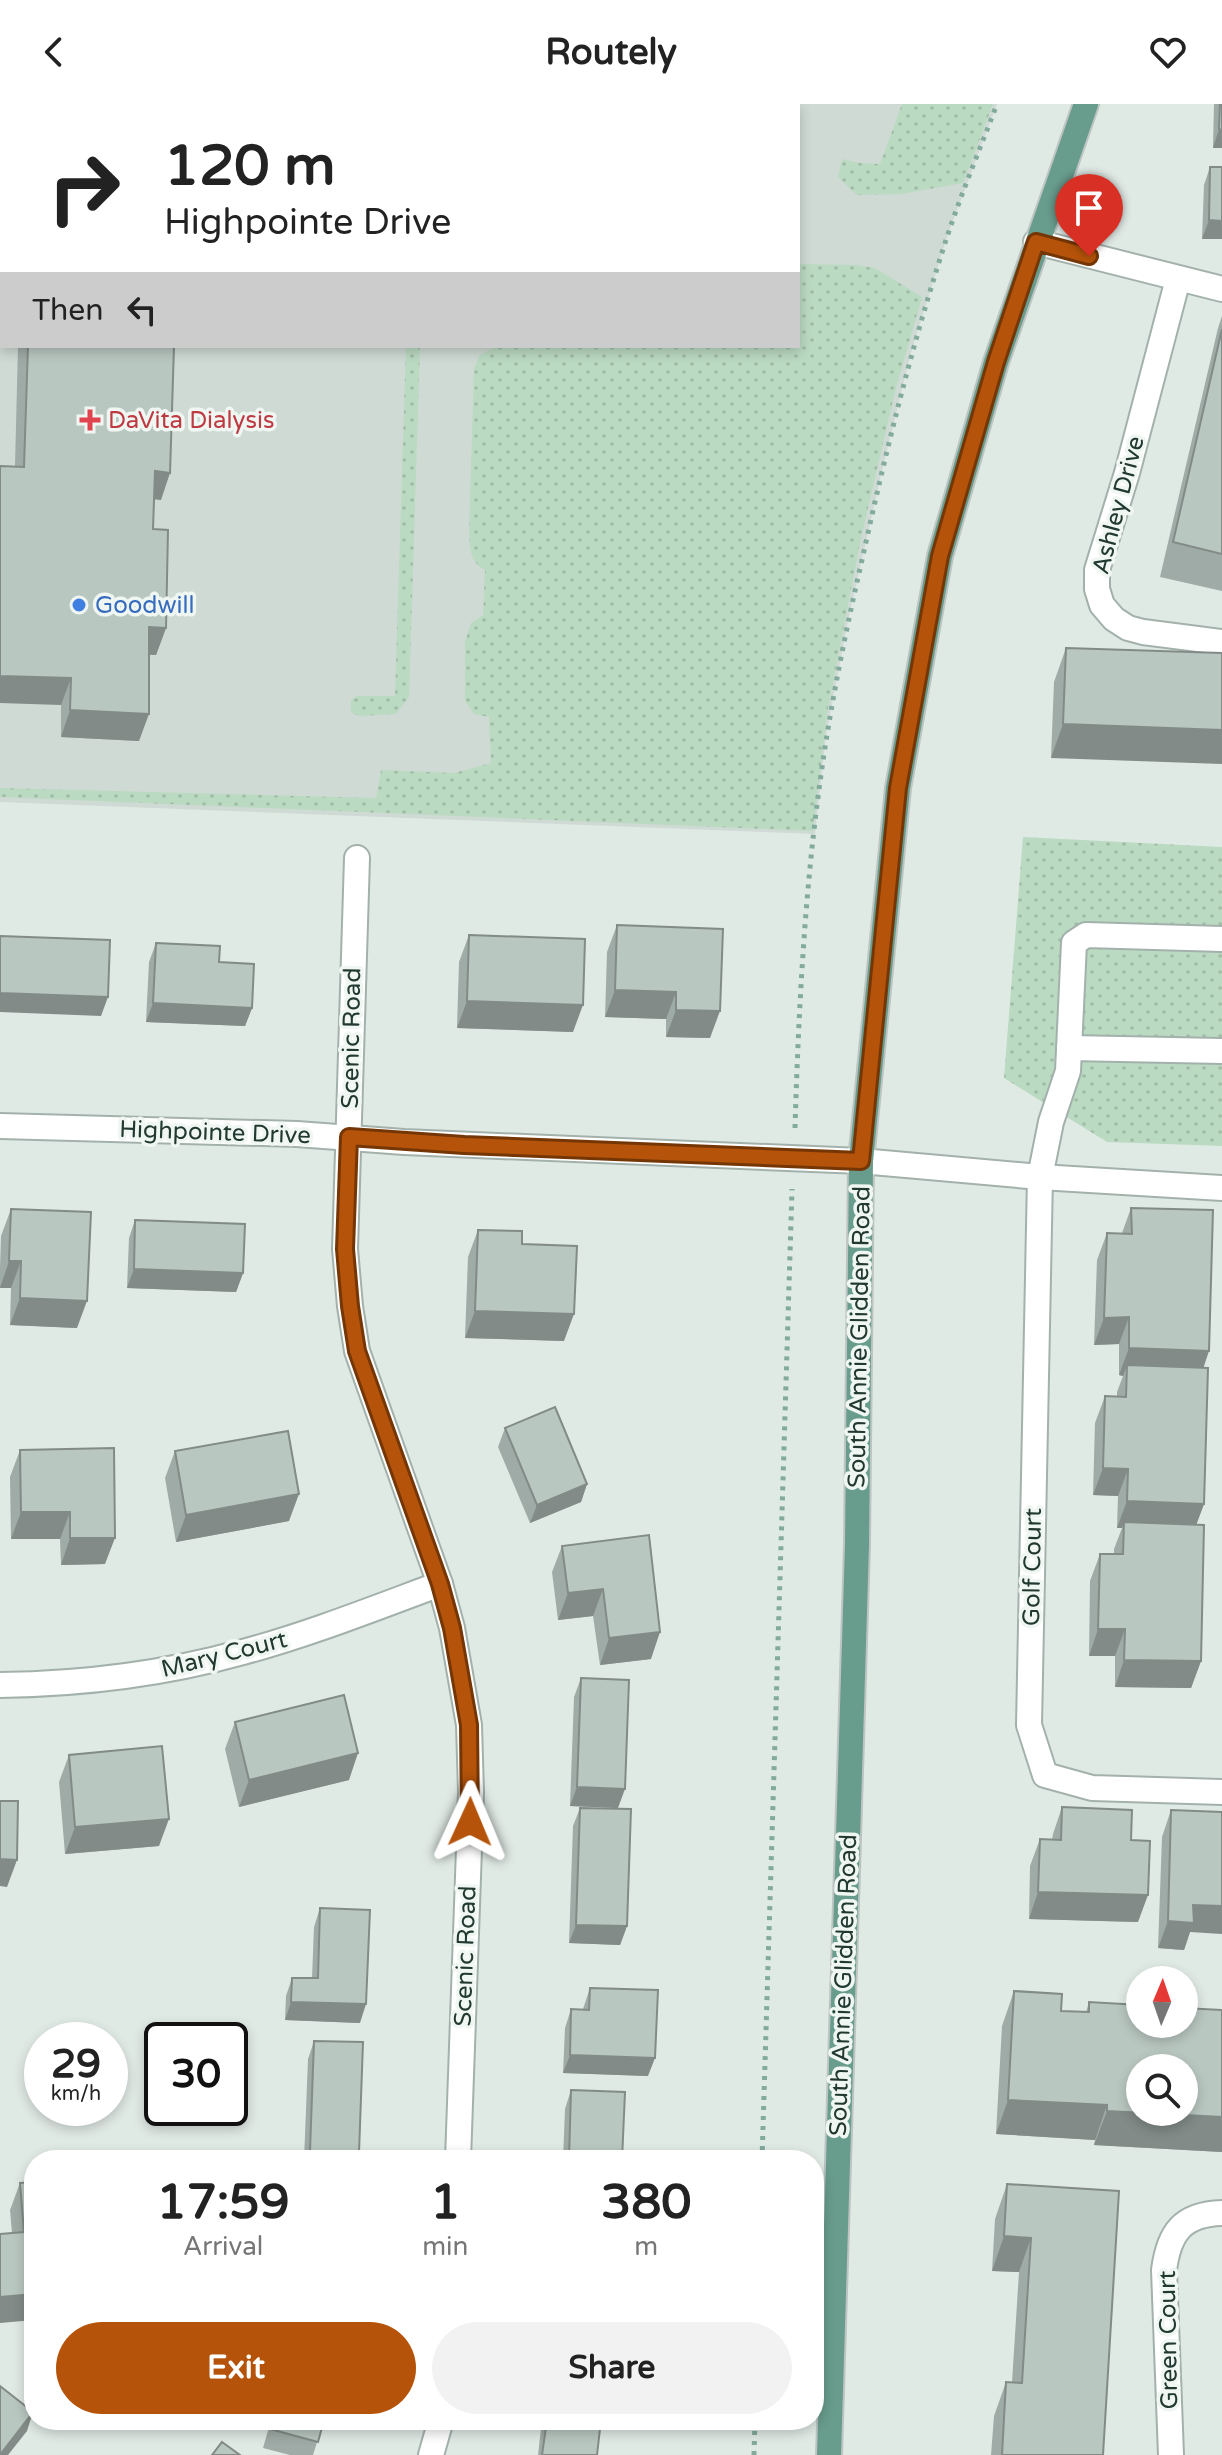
<!DOCTYPE html>
<style>
body{margin:0;font-family:"Varela Round",sans-serif;background:#f2f2f2;color:#222;height:100vh;display:flex;flex-direction:column;font-size:30px;white-space:nowrap}
*{box-sizing:border-box;margin:0}
p{font-size:26px;color:#767676}
.icon{flex:none;width:44px;height:44px;fill:none;stroke:currentColor;stroke-width:2;stroke-linecap:round;stroke-linejoin:round}
.map{position:relative;flex:1;overflow:hidden}
.sheet{position:absolute;left:24px;top:2046px;width:800px;height:280px;display:flex;flex-direction:column;background:#fff;border-radius:32px;box-shadow:0 4px 12px #0003}
.sheet>*{flex:none}
.banner{position:absolute;left:0px;top:0px;width:800px;height:244px;box-shadow:0 4px 12px #0003;background:#fff;color:#222;overflow:hidden}
.needle{width:52px;rotate:2deg}
.tools{position:absolute;left:1126px;top:1862px;display:grid;gap:16px}
.tools a{display:grid;place-items:center;width:72px;height:72px;border-radius:50%;background:#fff;box-shadow:0 4px 12px #0003;font-size:40px}
.speed{position:absolute;left:24px;top:1918px;display:flex;gap:16px;font-size:40px;font-weight:700;text-align:center}
.speed>*{display:grid;place-content:center;width:104px;height:104px;border-radius:50%;background:#fff;box-shadow:0 4px 12px #0003;line-height:1}
.speed small{font-size:20px;font-weight:400}
.speed .limit{border:4px solid #111;border-radius:12px;background:#fff;color:#111}
.pin{position:absolute;display:grid;place-items:center;width:68px;height:68px;color:#fff;margin:-82px -34px;border-radius:50% 50% 50% 0;rotate:-45deg;box-shadow:0 0 8px #0007}
.pin .icon{rotate:45deg}
.me{position:absolute;width:88px;margin:-44px;rotate:1deg;stroke-linejoin:round;filter:drop-shadow(0 0 6px #0008)}
.turn{display:flex;align-items:center;gap:28px;height:168px;padding:0 32px;font-size:36px}
.turn .icon{width:104px;height:104px;stroke-width:2.5}
.turn b{display:block;font-size:56px;line-height:68px}
.then{display:flex;align-items:center;height:76px;padding:0 32px;background:#0003;gap:16px;font-size:30px}
.eta{display:flex;justify-content:space-evenly;align-items:center;height:136px;text-align:center}
.eta b{font-size:48px;font-weight:700;line-height:56px}
.primary-button{display:flex;gap:16px;margin-top:auto;padding:16px 32px}
.primary-button a{flex:1;height:92px;border-radius:48px;background:#b45309;color:#fff;font-size:32px;font-weight:700;line-height:92px;text-align:center}
.primary-button a+a{background:#f2f2f2;color:#222}
header{display:flex;justify-content:space-between;align-items:center;height:104px;padding:0 32px;background:#fff;font-size:36px;font-weight:700}
.map>svg:first-child{display:block}
</style>
<header><svg class="icon" aria-label="back" viewBox="0 0 24 24"><path d="M15 5l-7 7 7 7"/></svg>Routely<svg class="icon" aria-label="heart" viewBox="0 0 24 24"><path d="M12 20l-8-8c-3-5 5-10 8-4 3-6 11-1 8 4z"/></svg></header>
<div class="map">
<svg width="1222" height="2351" viewBox="0 0 1222 2351">
<defs>
<pattern id="grass-dots" width="8" height="8" patternUnits="userSpaceOnUse" patternTransform="scale(2)"><rect width="8" height="8" fill="#bbdac2"/><path d="M2 2h.1M6 6h.1" fill="none" stroke="#a0bca7" stroke-width="1.8" stroke-linecap="round"/></pattern>
</defs>
<rect width="100%" height="100%" fill="#e0eae5"/>
<!-- built -->
<path fill="#cfdad4" fill-rule="evenodd" d="M0,0h997l-50,133 -36,116 -29,118 -34,150 -22,115 -11,98 -815,-32zM2,2h796v240h-796z"/>
<!-- grass -->
<g fill="url(#grass-dots)">
<polygon points="902,0 993,0 963,79 901,90 857,91 838,73 842,55 860,59 880,60"/>
<path d="M798,160l58,1 19,3 47,29 -26,91 -35,150 -34,176 -14,117 -813,-34v-9l376,10 5,-28 73,3 37,-10 -2,-46 -15,-3 -9,-13v-59l6,-19 12,-8 2,-45c-15,-9 -14,-17 -16,-34l5,-168 6,-13 16,-9h302z"/>
<polygon points="406,242 420,242 409,593 396,610 360,612 351,609 351,596 357,592 395,592"/>
<polygon points="1023,733 1222,743 1222,1042 1107,1038 1004,974"/>
</g>
<g fill="none" stroke-linecap="round" stroke-linejoin="round">
<defs>
<g id="minor">
<polyline points="1036,138 1222,185"/>
<polyline points="1178,175 1127,369 1097,466 1097,485 1102,501 1114,515 1128,524 1143,528 1222,538"/>
<polyline points="357,754 345,1145 350,1202 357,1247 440,1480 452,1524 469,1621 471,1688 458,2056"/>
<polyline points="1222,835 1086,831 1074,839 1068,967 1051,1018 1040,1073 1029,1621 1045,1671 1092,1684 1222,1688"/>
<polyline points="1069,944 1222,947"/>
<polyline points="0,1022 297,1030 404,1038 861,1057 1040,1073 1222,1084"/>
<path d="M0,1581c81,-1 164,-11 243,-33 67,-18 132,-44 197,-68"/>
<polyline points="431,2351 441,2316"/>
<path d="M1171,2351l-7,-185c5,-37 18,-56 58,-57"/>
</g>
<polyline id="major" points="829,2351 857,1441 861,1057 898,684 940,452 996,258 1086,0"/>
</defs>
<!-- minor casing -->
<use href="#minor" stroke="#a3b1ac" stroke-width="28"/>
<!-- major casing -->
<use href="#major" stroke="#bdc4c2" stroke-width="28"/>
<!-- path -->
<g stroke="#83ab9d" stroke-width="5" stroke-dasharray="4 6" stroke-linecap="butt">
<path d="M795,1024c4,-131 11,-264 32,-393 10,-62 23,-123 37,-184 23,-105 49,-209 82,-311 15,-46 34,-91 51,-136"/>
<polyline points="762,2056 792,1085"/>
<polyline points="754,2351 755,2316"/>
</g>
<!-- minor -->
<use href="#minor" stroke="#fff" stroke-width="24"/>
<!-- major -->
<use href="#major" stroke="#689c8c" stroke-width="24"/>
</g>
<!-- wall -->
<g fill="#9faba6">
<polygon points="1214,0 1222,0 1222,44 1213,44"/>
<polygon points="1210,63 1222,63 1222,135 1202,135 1204,81"/>
<polygon points="1222,212 1222,487 1160,473 1218,224"/>
<polygon points="18,242 174,242 161,396 154,395 153,425 166,524 156,551 149,551 139,637 61,633 61,601 15,362"/>
<polygon points="1066,544 1222,549 1051,654 1054,578"/>
<polygon points="617,821 723,825 710,934 666,933 666,915 605,913 607,848"/>
<polygon points="469,831 573,928 457,924 459,858"/>
<polygon points="156,839 219,858 252,904 245,922 146,918 149,858"/>
<polygon points="1131,1104 1203,1264 1204,1400 1196,1420 1201,1557 1191,1584 1115,1583 1115,1552 1089,1552 1090,1477 1100,1450 1114,1450 1114,1445 1122,1424 1117,1424 1118,1392 1093,1391 1095,1319 1105,1292 1117,1292 1117,1288 1123,1272 1119,1271 1119,1240 1094,1241 1097,1156 1107,1129 1122,1129"/>
<polygon points="11,1105 77,1224 10,1221 11,1184 0,1184 0,1164 1,1132"/>
<polygon points="135,1116 243,1169 236,1188 127,1184 129,1134"/>
<polygon points="478,1126 522,1140 564,1237 465,1234 468,1153"/>
<polygon points="505,1324 587,1380 581,1398 530,1419 498,1343"/>
<polygon points="114,1344 105,1460 61,1461 60,1435 11,1435 10,1373 20,1346"/>
<polygon points="175,1347 289,1417 176,1438 165,1374"/>
<polygon points="649,1431 651,1555 600,1561 593,1512 558,1516 552,1468 562,1442"/>
<polygon points="581,1574 618,1704 570,1702 574,1593"/>
<polygon points="235,1618 349,1676 239,1703 225,1645"/>
<polygon points="69,1651 159,1742 65,1750 59,1678"/>
<polygon points="1062,1703 1131,1736 1138,1818 1029,1815 1030,1762 1040,1735 1052,1736 1053,1730"/>
<polygon points="580,1704 627,1822 620,1841 569,1839 573,1722"/>
<polygon points="1171,1706 1190,1828 1184,1846 1158,1844 1162,1733"/>
<polygon points="320,1804 360,1919 285,1916 286,1892 292,1874 312,1874 314,1823"/>
<polygon points="590,1884 648,1972 563,1969 565,1924 571,1905 583,1905"/>
<polygon points="1014,1887 1061,1907 1086,1908 1089,1898 1222,1906 1222,2048 1094,2041 1095,2036 996,2030 1002,1922"/>
<polygon points="314,1937 359,2049 356,2056 304,2056 308,1955"/>
<polygon points="571,1986 622,2056 563,2056 565,2005"/>
<polygon points="20,2079 34,2216 12,2129 10,2106"/>
<polygon points="1007,2080 1119,2087 1103,2351 991,2351 994,2312 1006,2278 1012,2278 1019,2168 992,2167 995,2115"/>
<polygon points="271,2316 324,2316 313,2351 290,2351 263,2344"/>
<polygon points="542,2316 601,2316 597,2351 538,2351"/>
</g>
<!-- shaded-wall -->
<g fill="#828b87">
<polygon points="1219,25 1222,26 1222,44 1213,44"/>
<polygon points="1209,116 1222,117 1222,135 1202,135"/>
<polygon points="155,367 170,369 161,396 145,394"/>
<polygon points="149,523 166,524 156,551 140,550"/>
<polygon points="0,572 71,574 61,601 0,599"/>
<polygon points="70,606 149,610 139,637 61,633"/>
<polygon points="1063,620 1222,626 1222,660 1051,654"/>
<polygon points="615,886 676,888 666,915 605,913"/>
<polygon points="0,889 108,893 101,912 0,908"/>
<polygon points="467,897 583,901 573,928 457,924"/>
<polygon points="153,899 252,904 245,922 146,918"/>
<polygon points="676,906 720,907 710,934 666,933"/>
<polygon points="9,1157 21,1157 11,1184 0,1184"/>
<polygon points="134,1165 243,1169 236,1188 127,1184"/>
<polygon points="20,1194 87,1197 77,1224 10,1221"/>
<polygon points="475,1207 574,1210 564,1237 465,1234"/>
<polygon points="1129,1213 1119,1240 1094,1241 1104,1214"/>
<polygon points="1129,1244 1209,1247 1200,1274 1127,1261 1123,1272 1119,1271"/>
<polygon points="1103,1364 1128,1365 1118,1392 1093,1391"/>
<polygon points="587,1380 581,1398 530,1419 537,1401"/>
<polygon points="299,1390 289,1417 176,1438 186,1411"/>
<polygon points="1127,1397 1204,1400 1194,1427 1124,1418 1122,1424 1117,1424"/>
<polygon points="21,1408 70,1408 60,1435 11,1435"/>
<polygon points="70,1434 115,1434 105,1460 61,1461"/>
<polygon points="603,1485 593,1512 558,1516 568,1489"/>
<polygon points="1098,1525 1125,1525 1115,1552 1089,1552"/>
<polygon points="660,1528 651,1555 600,1561 609,1534"/>
<polygon points="1124,1556 1201,1557 1191,1584 1115,1583"/>
<polygon points="358,1649 349,1676 239,1703 249,1676"/>
<polygon points="577,1683 625,1685 618,1704 570,1702"/>
<polygon points="169,1715 159,1742 65,1750 75,1723"/>
<polygon points="0,1755 17,1756 7,1783 0,1782"/>
<polygon points="1038,1788 1148,1791 1138,1818 1029,1815"/>
<polygon points="1193,1801 1222,1802 1222,1830 1190,1828 1184,1846 1158,1844 1168,1817"/>
<polygon points="576,1821 627,1822 620,1841 569,1839"/>
<polygon points="291,1898 366,1900 360,1919 285,1916"/>
<polygon points="570,1951 655,1954 648,1972 563,1969"/>
<polygon points="1008,1996 1107,2001 1095,2036 996,2030"/>
<polygon points="1107,2007 1222,2013 1222,2048 1094,2041"/>
<polygon points="310,2047 359,2049 356,2056 307,2056"/>
<polygon points="1004,2132 1031,2134 1019,2168 992,2167"/>
<polygon points="34,2190 34,2216 0,2219 0,2193"/>
<polygon points="33,2308 27,2327 8,2351 0,2351"/>
</g>
<!-- building -->
<g fill="#b9c7c1" stroke="#828b87" stroke-width="2" fill-rule="evenodd">
<rect x="60" y="0" width="324" height="2"/>
<polygon points="1220,0 1222,0 1222,26 1219,25"/>
<polygon points="1210,63 1222,63 1222,117 1209,116"/>
<polygon points="1222,225 1222,450 1173,438"/>
<polygon points="28,242 174,242 170,369 155,367 153,425 168,426 166,524 149,523 149,610 70,606 71,574 0,572 0,362 24,363"/>
<polygon points="1066,544 1222,549 1222,626 1063,620"/>
<polygon points="617,821 723,825 720,907 676,906 676,888 615,886"/>
<polygon points="469,831 585,835 583,901 467,897"/>
<polygon points="0,832 110,836 108,893 0,889"/>
<polygon points="156,839 220,842 219,858 254,860 252,904 153,899"/>
<polygon points="1131,1104 1213,1106 1209,1247 1129,1244 1129,1213 1104,1214 1107,1129 1132,1130"/>
<polygon points="11,1105 91,1108 87,1197 20,1194 21,1157 9,1157"/>
<polygon points="135,1116 245,1120 243,1169 134,1165"/>
<polygon points="478,1126 522,1127 522,1140 577,1142 574,1210 475,1207"/>
<polygon points="1127,1261 1208,1264 1204,1400 1127,1397 1128,1365 1103,1364 1105,1292 1126,1293"/>
<polygon points="555,1303 587,1380 537,1401 505,1324"/>
<polygon points="288,1327 299,1390 186,1411 175,1347"/>
<polygon points="114,1344 115,1434 70,1434 70,1408 21,1408 20,1346"/>
<polygon points="1124,1418 1204,1421 1201,1557 1124,1556 1125,1525 1098,1525 1100,1450 1123,1450"/>
<polygon points="649,1431 660,1528 609,1534 603,1485 568,1489 562,1442"/>
<polygon points="581,1574 629,1576 625,1685 577,1683"/>
<polygon points="344,1591 358,1649 249,1676 235,1618"/>
<polygon points="162,1642 169,1715 75,1723 69,1651"/>
<polygon points="0,1697 18,1697 17,1756 0,1755"/>
<polygon points="1062,1703 1132,1706 1131,1736 1150,1737 1148,1791 1038,1788 1040,1735 1061,1736"/>
<polygon points="580,1704 631,1705 627,1822 576,1821"/>
<polygon points="1171,1706 1222,1708 1222,1802 1193,1801 1194,1819 1168,1817"/>
<polygon points="320,1804 370,1806 366,1900 291,1898 292,1874 318,1874"/>
<polygon points="590,1884 658,1886 655,1954 570,1951 571,1905 589,1906"/>
<path d="M1014,1887l48,3 -1,17 28,1v-10l51,3v19h44v-16l38,2v107l-115,-6v-6l-99,-5zM1140,1964h44v44h-44z"/>
<polygon points="314,1937 363,1938 359,2049 310,2047"/>
<polygon points="571,1986 625,1988 622,2056 569,2056"/>
<polygon points="34,2078 34,2190 0,2193 0,2130 24,2128 20,2079"/>
<polygon points="1007,2080 1119,2087 1103,2351 1002,2351 1006,2278 1022,2279 1031,2134 1004,2132"/>
<polygon points="0,2282 33,2308 0,2351"/>
<polygon points="272,2316 324,2316 318,2338 270,2325"/>
<polygon points="547,2316 601,2316 597,2351 542,2351"/>
<polygon points="222,2338 240,2351 212,2351"/>
</g>
<g fill="none" stroke-linecap="round" stroke-linejoin="round">
<defs>
<polyline id="route" points="470,1718 469,1621 452,1524 440,1480 357,1247 350,1202 345,1145 349,1033 464,1041 861,1057 898,684 940,452 996,258 1036,138 1089,152"/>
</defs>
<!-- route casing -->
<use href="#route" stroke="#753606" stroke-width="20"/>
<!-- route -->
<use href="#route" stroke="#b45309" stroke-width="14"/>
</g>
<!-- markers -->
<path fill="#e0444e" stroke="#f0f7f3" stroke-width="3" d="M86 304h8v8h8v8h-8v8h-8v-8h-8v-8h8z"/>
<circle fill="#3f7fe0" stroke="#f0f7f3" stroke-width="3" cx="79" cy="501" r="8"/>
<g text-anchor="middle" stroke-width="7" stroke-linejoin="round" paint-order="stroke">
<!-- health labels -->
<g font-size="24" fill="#be3a42" stroke="#f0f7f3" text-anchor="start">
<text x="108" y="324">DaVita Dialysis</text>
</g>
<!-- street labels -->
<g font-size="24" fill="#223932" stroke="#f0f7f3">
<text transform="translate(1118 401) rotate(-75)" y="8">Ashley Drive</text>
<text transform="translate(351 934) rotate(-89)" y="8">Scenic Road</text>
<text transform="translate(215 1028) rotate(2)" y="8">Highpointe Drive</text>
<text transform="translate(859 1233) rotate(-89)" y="8">South Annie Glidden Road</text>
<text transform="translate(1032 1463) rotate(-89)" y="8">Golf Court</text>
<text transform="translate(224 1550) rotate(-14)" y="8">Mary Court</text>
<text transform="translate(465 1852) rotate(-88)" y="8">Scenic Road</text>
<text transform="translate(843 1881) rotate(-88)" y="8">South Annie Glidden Road</text>
<text transform="translate(1168 2236) rotate(-91)" y="8">Green Court</text>
</g>
<!-- shop labels -->
<g font-size="24" fill="#366cbe" stroke="#f0f7f3" text-anchor="start">
<text x="95" y="509">Goodwill</text>
</g>
</g>
</svg>
<div class="tools">
<a><svg class="needle" viewBox="-14 -14 28 28"><path d="M0-13l5 13h-10z" fill="#e53935"/><path d="M0 13l5-13h-10z" fill="#767676"/></svg></a>
<a><svg class="icon" aria-label="search" viewBox="0 0 24 24"><circle cx="10" cy="10" r="6"/><path d="M15 15l6 6"/></svg></a>
</div>
<div class="speed"><div>29<small>km/h</small></div><div class="limit">30</div></div>
<div class="pin" style="left:1089px;top:152px;background:#d93025"><svg class="icon" aria-label="arrive" viewBox="0 0 24 24"><path d="M6 21V4h12l-3 4 3 4H6"/></svg></div>
<svg class="me" style="left:470px;top:1718px" viewBox="-20 -20 40 40"><path d="M0-17L14 15 0 8-14 15z" fill="#b45309" stroke="#fff" stroke-width="4"/></svg>
<div class="banner">
<div class="turn"><svg class="icon" aria-label="right" viewBox="0 0 24 24"><path d="M7 20v-9h11M14 6l5 5-5 5"/></svg><div><b>120 m</b>Highpointe Drive</div></div>
<div class="then">Then<svg class="icon" aria-label="left" viewBox="0 0 24 24"><path d="M17 20v-9H6M10 6l-5 5 5 5"/></svg></div>
</div>
<section class="sheet">
<div class="eta">
<div><b>17:59</b><p>Arrival</p></div>
<div><b>1</b><p>min</p></div>
<div><b>380</b><p>m</p></div>
</div>
<div class="primary-button"><a>Exit</a><a>Share</a></div>
</section>
</div>
